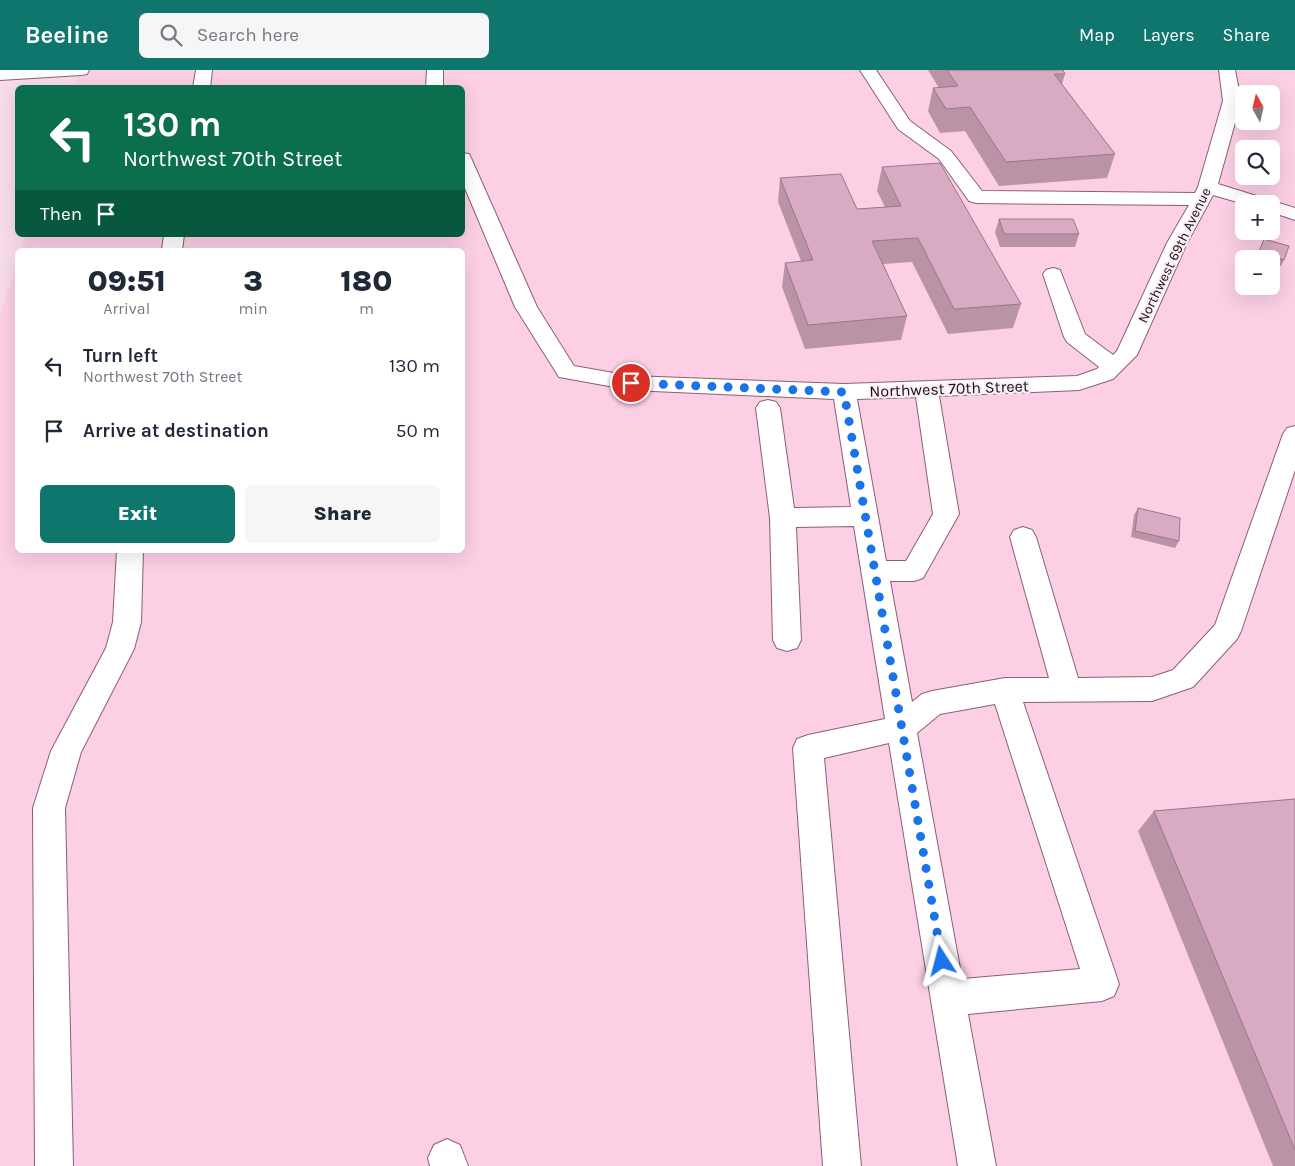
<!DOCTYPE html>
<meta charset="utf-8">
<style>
body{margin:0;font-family:Karla,sans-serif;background:#f6f6f7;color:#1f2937;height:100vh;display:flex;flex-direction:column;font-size:19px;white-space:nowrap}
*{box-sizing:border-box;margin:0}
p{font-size:16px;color:#747a83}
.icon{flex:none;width:28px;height:28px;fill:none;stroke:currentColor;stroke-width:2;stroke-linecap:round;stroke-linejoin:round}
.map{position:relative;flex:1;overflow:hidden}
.sheet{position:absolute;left:15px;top:178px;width:450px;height:305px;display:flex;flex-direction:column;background:#fff;border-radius:8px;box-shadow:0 5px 20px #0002}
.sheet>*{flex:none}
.banner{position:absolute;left:15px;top:15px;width:450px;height:152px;border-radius:8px;box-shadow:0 5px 20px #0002;background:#0b6e4f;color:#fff;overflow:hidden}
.needle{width:32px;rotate:352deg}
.fabs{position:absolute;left:1235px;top:15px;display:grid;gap:10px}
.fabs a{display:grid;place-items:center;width:45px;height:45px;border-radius:8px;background:#fff;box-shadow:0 5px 20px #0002;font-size:25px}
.pin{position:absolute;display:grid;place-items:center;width:42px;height:42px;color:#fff;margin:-21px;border:2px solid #fff;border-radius:50%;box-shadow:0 1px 5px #0007}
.me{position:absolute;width:55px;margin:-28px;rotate:351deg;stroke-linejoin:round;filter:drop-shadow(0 0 4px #0008)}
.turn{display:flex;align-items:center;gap:18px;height:105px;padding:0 25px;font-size:22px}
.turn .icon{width:65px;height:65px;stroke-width:2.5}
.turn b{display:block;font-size:35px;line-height:42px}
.then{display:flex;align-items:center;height:48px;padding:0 25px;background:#0003;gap:10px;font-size:19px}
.eta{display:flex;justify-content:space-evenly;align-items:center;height:85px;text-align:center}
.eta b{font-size:30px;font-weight:800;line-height:35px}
.button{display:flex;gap:10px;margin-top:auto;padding:10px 25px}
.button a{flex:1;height:58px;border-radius:8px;background:#0f766e;color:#fff;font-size:20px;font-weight:800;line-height:58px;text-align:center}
.button a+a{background:#f6f6f7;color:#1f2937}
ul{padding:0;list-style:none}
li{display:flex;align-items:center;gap:15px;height:65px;padding:0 25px}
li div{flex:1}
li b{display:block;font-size:19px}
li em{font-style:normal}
header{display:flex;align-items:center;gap:30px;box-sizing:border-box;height:70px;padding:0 25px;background:#0f766e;color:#fff}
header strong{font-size:24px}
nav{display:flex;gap:28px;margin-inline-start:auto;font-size:18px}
.search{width:350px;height:45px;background:#f6f6f7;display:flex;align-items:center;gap:12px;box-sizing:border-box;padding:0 18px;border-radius:8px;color:#747a83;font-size:19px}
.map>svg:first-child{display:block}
</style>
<header>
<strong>Beeline</strong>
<div class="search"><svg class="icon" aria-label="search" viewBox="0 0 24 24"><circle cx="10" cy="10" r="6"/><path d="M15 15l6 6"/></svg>Search here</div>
<nav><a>Map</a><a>Layers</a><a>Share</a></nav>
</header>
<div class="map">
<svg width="1295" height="1096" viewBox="0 0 1295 1096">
<rect width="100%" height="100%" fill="#f9dcea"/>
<!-- built -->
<path fill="#fccfe5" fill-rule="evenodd" d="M80,0h1215v1096h-1295v-851l17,-53 1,288h444v-300h-441l5,-15h436v-147l-387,-1zM1244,24h27v27h-27zM1244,79h27v27h-27zM1244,134h27v27h-27zM1244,189h27v27h-27z"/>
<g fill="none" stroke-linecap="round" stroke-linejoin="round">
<defs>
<g id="minor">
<polygon points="0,0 89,0 87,4 81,5 0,10"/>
<polygon points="196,0 212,0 210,18 193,18"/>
<polygon points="427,0 443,0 443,18 426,18"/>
<path d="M860,0h16l34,51 41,30 31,40 213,2 3,-6 25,-86 -4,-31h16l6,31 -23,83 77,24v12l-24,-8v-8h-27l-31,-9 -26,48 -50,112 -24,24 -34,11 -140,6 20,118 -36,64 -9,3h-24l22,121 10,-8 10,-3 73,-13h44l-39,-141 4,-7 9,-3 9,3 4,7 42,141 74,-1 21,-7 42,-45 68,-191 4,-6 8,-2v44l-54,161 -4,8 -44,48 -41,14 -129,1 96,282 -5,12 -12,5 -134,13 28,152h-38l-69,-423 -65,15 37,408h-38l-30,-418 4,-9 11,-4 77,-16 -31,-193 -58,1 5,113 -4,8 -10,3 -10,-3 -4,-8 -3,-122 -14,-110 4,-6 8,-2 8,2 4,6 14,100 57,-1 -17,-108 -203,-9 -72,-13 -44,-70 -53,-126v-28l7,1 2,4 66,149 37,59 57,10 213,8 233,-8 20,-7 2,-2 -32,-25 -3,-5 -21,-63 3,-4 7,-2 7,2 25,64 28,21 4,-4 50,-108 22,-38 -213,-2 -7,-2 -30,-42 -41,-30zM916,327l17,117 -27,47h-20l-29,-162zM995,634l85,265 -118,10 -45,-246 23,-19z"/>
<polygon points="164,165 184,165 182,180 162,180"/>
<polygon points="117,480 143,480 141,552 134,579 81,682 65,738 73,1096 35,1096 33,738 51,681 106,578 113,552"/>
<polygon points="447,1069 460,1075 468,1096 430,1096 428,1088 434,1075"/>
</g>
</defs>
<!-- minor casing -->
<use href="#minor" stroke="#896075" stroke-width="2"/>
<!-- minor -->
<use href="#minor" fill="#fff" fill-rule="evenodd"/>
</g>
<!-- wall -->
<g fill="#bb93a7">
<polygon points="928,0 1063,0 1065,4 1062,14 1115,84 1107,108 999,116 965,61 940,63 928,41 933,18 939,18"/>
<polygon points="882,97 1021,234 1013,258 948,264 912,192 883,194 907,246 901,270 805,279 782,217 785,193 801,191 778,132 780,108 857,139 885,137 877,121"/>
<polygon points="999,149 1079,164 1075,177 1000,177 995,162"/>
<polygon points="1264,169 1284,190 1281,196 1271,194 1271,189 1255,189"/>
<polygon points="1138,438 1179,471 1175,478 1131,467 1134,445"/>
<polygon points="1295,729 1295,1096 1273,1096 1138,761 1154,741"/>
</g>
<!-- building -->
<g fill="#d9abc2" stroke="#987888">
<polygon points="947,0 1063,0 1065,4 1054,4 1115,84 1006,92 970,37 946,39 933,18 958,16"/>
<polygon points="940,93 1021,234 954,239 918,168 872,171 907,246 808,255 785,193 813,190 780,108 841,104 857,139 901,136 882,97"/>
<polygon points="999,149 1073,149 1079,164 1004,164"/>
<polygon points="1264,169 1289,176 1284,190 1259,182"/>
<polygon points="1138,438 1180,448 1179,471 1135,461"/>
<polygon points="1295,729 1295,1080 1154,741"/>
</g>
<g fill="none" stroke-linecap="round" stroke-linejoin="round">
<!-- route -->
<polyline stroke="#1a73e8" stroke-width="9" stroke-dasharray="0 16.2" points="631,313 844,322 942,891"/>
</g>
<g text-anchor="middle" stroke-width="4.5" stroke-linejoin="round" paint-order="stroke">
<!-- far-street labels -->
<g font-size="14" fill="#1d0d16" stroke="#f9eff4">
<text transform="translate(1174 185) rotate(-64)" y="5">Northwest 69th Avenue</text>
</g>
<!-- street labels -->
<g font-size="16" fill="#1d0d16" stroke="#f9eff4">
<text transform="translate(949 318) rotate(-2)" y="6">Northwest 70th Street</text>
</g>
</g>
</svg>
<div class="fabs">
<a><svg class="needle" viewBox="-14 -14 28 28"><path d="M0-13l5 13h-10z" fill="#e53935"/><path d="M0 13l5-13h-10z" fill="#747a83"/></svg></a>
<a><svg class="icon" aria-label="search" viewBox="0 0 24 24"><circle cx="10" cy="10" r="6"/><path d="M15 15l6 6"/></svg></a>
<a>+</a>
<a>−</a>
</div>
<div class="pin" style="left:631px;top:313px;background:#d93025"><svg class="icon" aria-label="arrive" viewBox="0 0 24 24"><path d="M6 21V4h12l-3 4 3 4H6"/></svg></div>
<svg class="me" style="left:942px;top:891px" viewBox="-20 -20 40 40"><path d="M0-17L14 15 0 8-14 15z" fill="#1a73e8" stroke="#fff" stroke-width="4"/></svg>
<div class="banner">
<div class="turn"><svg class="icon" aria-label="left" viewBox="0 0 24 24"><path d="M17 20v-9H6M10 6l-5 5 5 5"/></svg><div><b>130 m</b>Northwest 70th Street</div></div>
<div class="then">Then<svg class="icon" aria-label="arrive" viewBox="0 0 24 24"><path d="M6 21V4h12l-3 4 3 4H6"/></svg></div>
</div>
<section class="sheet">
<div class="eta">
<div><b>09:51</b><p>Arrival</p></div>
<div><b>3</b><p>min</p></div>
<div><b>180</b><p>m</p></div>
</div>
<ul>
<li><svg class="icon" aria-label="left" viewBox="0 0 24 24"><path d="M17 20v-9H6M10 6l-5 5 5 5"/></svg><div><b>Turn left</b><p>Northwest 70th Street</p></div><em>130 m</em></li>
<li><svg class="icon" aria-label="arrive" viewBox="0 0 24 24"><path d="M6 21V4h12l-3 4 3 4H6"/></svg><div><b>Arrive at destination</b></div><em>50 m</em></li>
</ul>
<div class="button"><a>Exit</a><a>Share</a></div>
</section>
</div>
